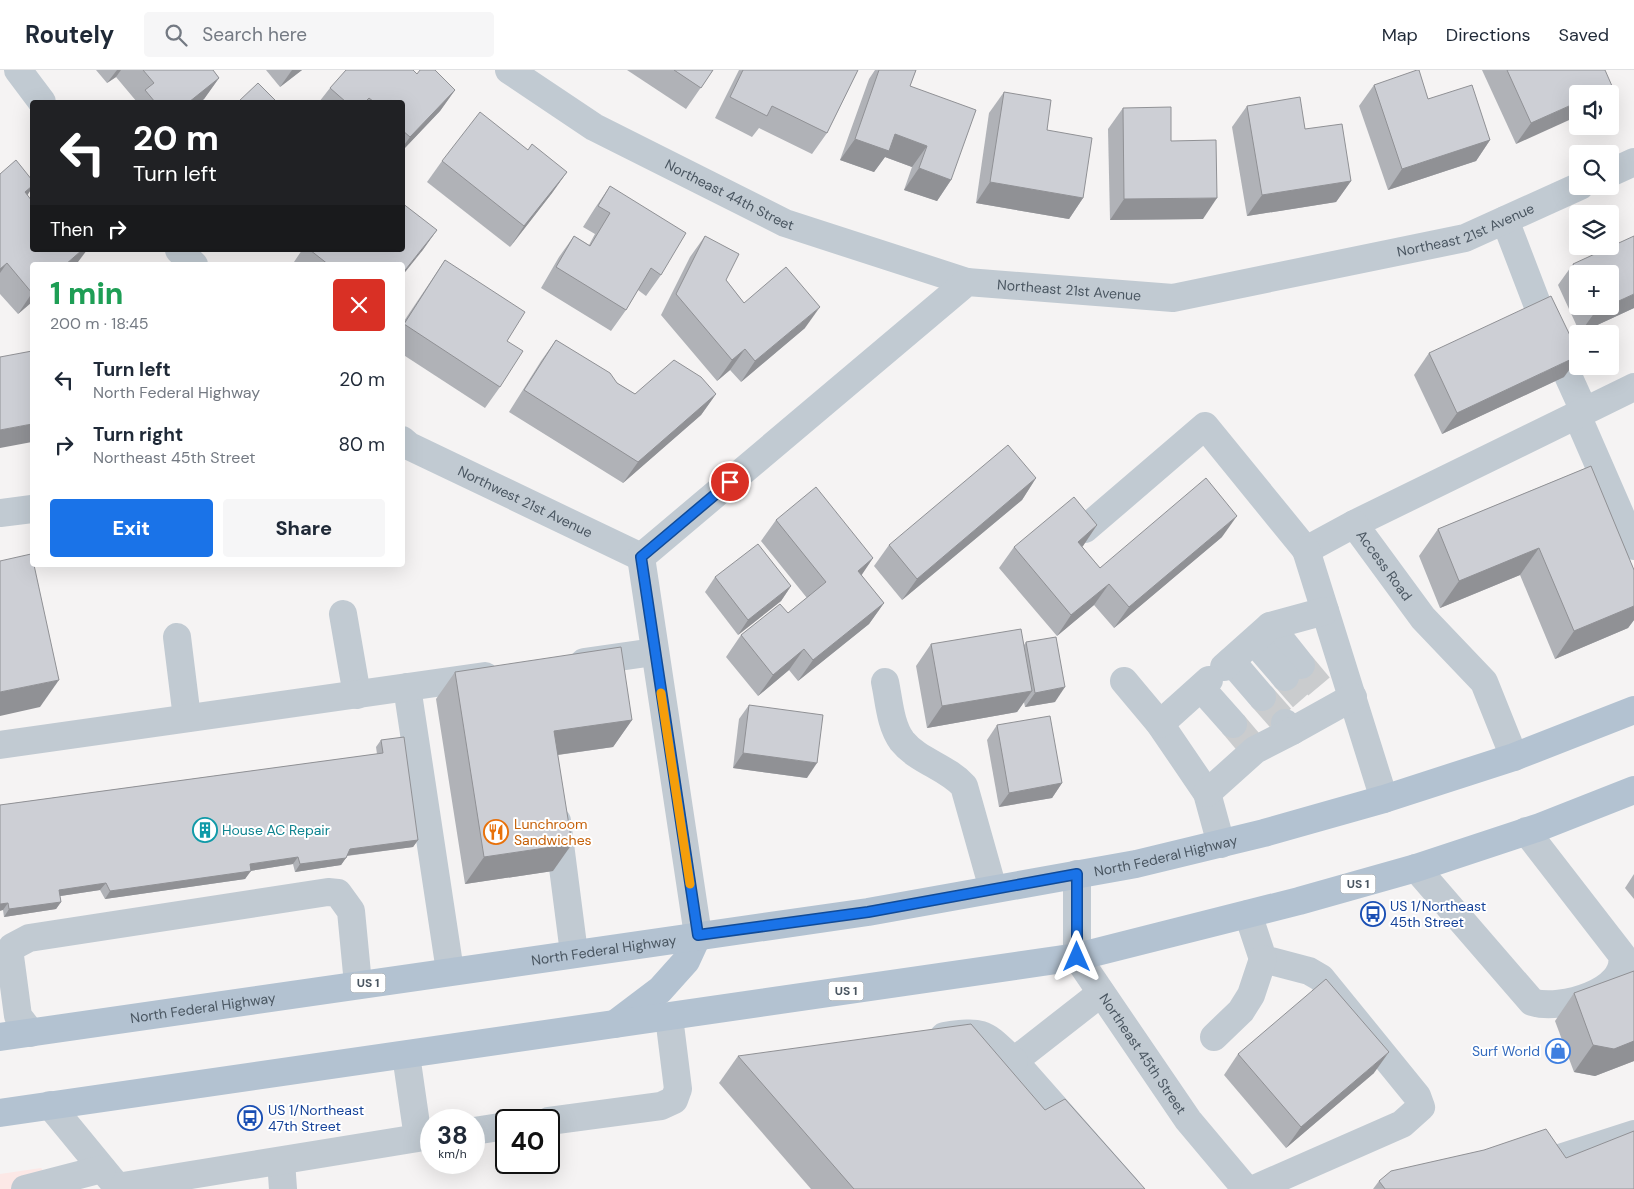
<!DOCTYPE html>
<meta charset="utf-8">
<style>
body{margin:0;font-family:"DM Sans",sans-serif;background:#f6f6f7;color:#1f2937;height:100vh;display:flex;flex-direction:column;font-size:19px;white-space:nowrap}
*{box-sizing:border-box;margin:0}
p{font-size:16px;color:#747a83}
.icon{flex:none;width:28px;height:28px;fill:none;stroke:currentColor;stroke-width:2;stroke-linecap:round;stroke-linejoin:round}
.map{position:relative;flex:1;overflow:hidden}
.details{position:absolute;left:30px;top:192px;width:375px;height:305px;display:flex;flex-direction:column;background:#fff;border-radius:5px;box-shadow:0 5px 20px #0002}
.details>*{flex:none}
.hud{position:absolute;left:30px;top:30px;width:375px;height:152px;border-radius:5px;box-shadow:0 5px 20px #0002;background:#202124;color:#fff;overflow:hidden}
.controls{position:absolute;left:1569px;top:15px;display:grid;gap:10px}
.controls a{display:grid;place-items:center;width:50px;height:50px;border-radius:5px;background:#fff;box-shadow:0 5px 20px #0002;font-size:25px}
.speed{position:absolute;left:420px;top:1039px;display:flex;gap:10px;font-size:25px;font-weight:700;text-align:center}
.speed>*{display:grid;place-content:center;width:65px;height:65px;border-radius:50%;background:#fff;box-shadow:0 5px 20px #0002;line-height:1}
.speed small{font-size:12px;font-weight:400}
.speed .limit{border:2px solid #111;border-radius:8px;background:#fff;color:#111}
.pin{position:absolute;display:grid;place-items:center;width:42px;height:42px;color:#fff;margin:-21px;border:2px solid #fff;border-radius:50%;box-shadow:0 1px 5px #0007}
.me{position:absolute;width:55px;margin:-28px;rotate:0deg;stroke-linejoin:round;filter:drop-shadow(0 0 4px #0008)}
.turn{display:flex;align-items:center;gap:18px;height:105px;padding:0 20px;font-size:22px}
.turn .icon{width:65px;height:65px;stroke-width:2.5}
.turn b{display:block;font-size:35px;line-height:42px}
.then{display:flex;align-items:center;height:48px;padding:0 20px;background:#0003;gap:10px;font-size:19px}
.round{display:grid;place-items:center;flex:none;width:52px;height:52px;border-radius:5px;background:#f6f6f7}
.summary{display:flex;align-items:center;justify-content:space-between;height:85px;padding:0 20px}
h1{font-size:30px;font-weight:800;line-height:38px;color:#1e9e55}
.primary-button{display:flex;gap:10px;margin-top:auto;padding:10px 20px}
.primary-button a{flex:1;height:58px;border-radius:5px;background:#1a73e8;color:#fff;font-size:20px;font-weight:800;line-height:58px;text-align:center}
.primary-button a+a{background:#f6f6f7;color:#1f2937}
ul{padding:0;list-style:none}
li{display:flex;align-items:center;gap:15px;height:65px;padding:0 20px}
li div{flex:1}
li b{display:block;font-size:19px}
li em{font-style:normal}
header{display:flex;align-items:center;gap:30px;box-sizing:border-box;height:70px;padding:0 25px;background:#fff;border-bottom:1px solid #e0e1e3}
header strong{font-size:24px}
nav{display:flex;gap:28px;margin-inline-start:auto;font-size:18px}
.search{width:350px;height:45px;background:#f6f6f7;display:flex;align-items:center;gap:12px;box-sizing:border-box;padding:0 18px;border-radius:5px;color:#747a83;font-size:19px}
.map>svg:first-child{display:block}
</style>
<header>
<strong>Routely</strong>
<div class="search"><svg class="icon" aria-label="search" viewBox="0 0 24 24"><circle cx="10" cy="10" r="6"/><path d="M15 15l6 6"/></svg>Search here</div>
<nav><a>Map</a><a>Directions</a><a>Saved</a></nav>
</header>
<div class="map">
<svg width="1634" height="1119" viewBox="0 0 1634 1119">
<rect width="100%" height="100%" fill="#f5f3f3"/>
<!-- medical -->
<polygon fill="#fce8e6" points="41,1098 59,1119 0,1119 0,1104"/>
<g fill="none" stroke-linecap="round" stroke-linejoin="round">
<!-- minor-tunnel -->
<g stroke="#caccce" stroke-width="28" stroke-dasharray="28 14" stroke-linecap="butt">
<polyline points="1301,595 1322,620"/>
<polyline points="1285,607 1307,632"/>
<polyline points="1262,627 1285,653"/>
<polyline points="1233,654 1255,680"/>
</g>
<!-- minor -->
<g stroke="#c1cad2" stroke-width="28">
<polyline points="18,0 42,32"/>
<path id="s1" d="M509,0l85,57 191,96 182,59"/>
<polyline points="1610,103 1634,92"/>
<polyline points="1505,150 1546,257 1584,341"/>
<polyline points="179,180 194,195"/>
<polyline points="1577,345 1634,476"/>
<path id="s2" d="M402,370l7,6 232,111"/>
<polyline points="0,443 32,439"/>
<polyline points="1354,454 1634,317"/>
<path id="s3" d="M1085,459l120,-103 101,124 48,-26 69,94 61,64 30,75"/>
<polyline points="1306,480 1384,729"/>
<path id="s4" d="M641,487l326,-275 206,16 292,-60 115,-52"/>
<polyline points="641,487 698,865"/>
<polyline points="343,544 357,625"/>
<polyline points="1270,556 1301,595"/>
<polyline points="177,567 187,648"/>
<polyline points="1254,571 1285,607"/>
<polyline points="1231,591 1262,627"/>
<polyline points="584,592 654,582"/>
<polyline points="1224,597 1270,556 1325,541"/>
<polyline points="1124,611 1160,654 1207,723 1221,774"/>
<path d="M885,612c4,18 5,43 17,59 16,20 45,26 62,45l29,103"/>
<polyline points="407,617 450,901"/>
<polyline points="1201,618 1233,654"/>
<polyline points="1285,653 1292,661 1353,627"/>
<polyline points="1160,654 1209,610"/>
<polyline points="0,675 485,606"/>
<polyline points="1207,723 1255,680 1292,661"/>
<polyline points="557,751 574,883"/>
<path d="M1416,798l116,134c28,9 97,-10 90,-47l-96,-124"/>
<path id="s5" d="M1077,804v83l111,163 58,69"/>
<polyline points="1248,844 1263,889 1309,901 1321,908 1417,1026 1421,1037 1402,1054 1254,1119"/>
<polyline points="1101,923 1014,991 1127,1119"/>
<polyline points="31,963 18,946 10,886 12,877 29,868 328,822 338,823 351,841 358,914"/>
<path d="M944,966c42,-6 40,-3 70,25"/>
<polyline points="1214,967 1241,941 1251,925 1263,889"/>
<polyline points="50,1035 119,1119"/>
<polyline points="549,1051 661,1036 674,1030 678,1019 669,947"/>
<polyline points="474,1061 506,1056"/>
<polyline points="281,1091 283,1119"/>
<polyline points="1550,1091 1634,1064"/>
<polyline points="117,1117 418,1068 406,985"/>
<polyline points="25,1119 102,1099"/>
</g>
<!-- major -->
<g stroke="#b3c2d1" stroke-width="28">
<polyline points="615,954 660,920 686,891 698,865"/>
<path id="s6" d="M0,967l868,-125 268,-48 128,-31 120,-34 130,-42 120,-47"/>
<polyline points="0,1043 1077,887 1299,831 1416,798 1540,757 1634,720"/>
</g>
</g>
<!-- wall -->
<g fill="#b0b2b7" fill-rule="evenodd">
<polygon points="96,0 213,0 219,8 204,29 200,32 137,32 116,7 107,13"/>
<polygon points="266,0 302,0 280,17"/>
<polygon points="627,0 713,0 686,39"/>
<polygon points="739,0 858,0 827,63 812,84 759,58 752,67 715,48"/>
<polygon points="875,0 916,0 910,16 951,110 937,131 904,120 912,97 885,87 874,102 840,90 869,9"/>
<polygon points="1482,0 1605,0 1516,74"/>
<polygon points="417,4 455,20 440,41 402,81 402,32 319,32 330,18"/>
<polygon points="1374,15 1428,29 1490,70 1476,91 1388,120 1359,36"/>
<polygon points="1004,22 1083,128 1069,149 976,133 989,43"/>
<polygon points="1247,36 1351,111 1336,132 1247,146 1232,57"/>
<polygon points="1123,38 1203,149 1110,150 1108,59"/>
<polygon points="528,80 567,102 552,123 510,177 427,112 442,91"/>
<polygon points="0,104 32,110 32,118 27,125 78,192 18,244 0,224"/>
<polygon points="610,116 661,205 646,226 638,220 626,240 611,261 541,218 559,187 574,166 589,175 595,164 583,157 595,138"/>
<polygon points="437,160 422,181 402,195 292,195 302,180 402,180"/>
<polygon points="705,166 726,210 744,233 805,258 741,312 730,300 717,311 661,245 690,187"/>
<polygon points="445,190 507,271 500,317 485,338 402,284 402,254"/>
<path d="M1573,194l61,44 -54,25 -22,-48zM1578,204l32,32h-32z"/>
<polygon points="556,270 617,313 635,324 716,324 701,345 623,413 509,342 541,291"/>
<polygon points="1429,283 1564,307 1442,364 1414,305"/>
<polygon points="1591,396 1634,500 1634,550 1628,558 1555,589 1520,505 1440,538 1419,486 1438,459"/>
<polygon points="1036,408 1022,430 902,530 874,496 889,475"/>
<polygon points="776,450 873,488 861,505 884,533 869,554 798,611 789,600 758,626 726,587 741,565 788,543 807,528 761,471"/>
<polygon points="1097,455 1082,477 1100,498 1222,467 1114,558 1094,535 1057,566 999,498 1014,477"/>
<polygon points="715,507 791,516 781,531 738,565 705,522"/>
<polygon points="1026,572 1055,632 1025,637 1024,632 1017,642 927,658 916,596 931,574 1024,575"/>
<polygon points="455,602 632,650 613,677 558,685 553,801 465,814 436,629"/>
<polygon points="749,635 807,708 733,698 739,649"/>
<polygon points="997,655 1062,713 1052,728 999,737 987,670"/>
<polygon points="381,670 418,770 413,777 347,786 341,795 295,802 293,794 250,801 245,809 105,829 100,820 60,826 61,832 56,839 4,847 3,840 0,735 377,684 376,677"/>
<polygon points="1634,804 1634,829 1625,818"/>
<polygon points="1634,901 1634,991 1595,1006 1574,1002 1555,951 1574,923"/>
<polygon points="1238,984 1374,1003 1286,1078 1224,1005"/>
<polygon points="738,986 1145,1119 811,1119 719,1013"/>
<polygon points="1566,1088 1634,1119 1373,1119 1379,1111"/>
</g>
<!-- shaded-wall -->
<g fill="#909195">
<polygon points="117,0 121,0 116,7 107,13"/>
<polygon points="292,0 302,0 280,17"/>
<polygon points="219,8 204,29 200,32 189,32"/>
<polygon points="1612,16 1607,24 1595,24"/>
<polygon points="455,20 440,41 402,81 402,78 410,67"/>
<polygon points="1578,32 1578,46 1516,74 1531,53"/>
<polygon points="895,64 927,76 912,97 885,87 874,102 840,90 855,69"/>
<polygon points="1490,70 1476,91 1388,120 1402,99"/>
<polygon points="919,98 951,110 937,131 904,120"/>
<polygon points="567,102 552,123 510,177 524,156"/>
<polygon points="1351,111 1336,132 1247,146 1262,125"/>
<polygon points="990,112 1083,128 1069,149 976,133"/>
<polygon points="32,116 32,118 21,135 25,122"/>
<polygon points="1217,128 1203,149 1110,150 1124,129"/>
<polygon points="437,160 422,181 402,206 402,204"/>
<polygon points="82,180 87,180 78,192 75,195 65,195"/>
<polygon points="7,193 0,203 0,199"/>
<polygon points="32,223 32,232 18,244"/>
<polygon points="1634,224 1634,238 1580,263 1595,242 1608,236 1610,236 1610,235"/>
<polygon points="820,237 805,258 741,312 755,291"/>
<polygon points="745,279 730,300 717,311 732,290"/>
<polygon points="1578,286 1578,288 1564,307 1442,364 1457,343"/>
<polygon points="716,324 701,345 623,413 638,392"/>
<polygon points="32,354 32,372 0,378 0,360"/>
<polygon points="1036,408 1022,430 902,530 917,509"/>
<polygon points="1237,446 1222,467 1114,558 1129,537"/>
<polygon points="1097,455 1083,476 1063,493 1078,472"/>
<polygon points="1539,478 1520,505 1440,538 1459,511"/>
<polygon points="873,488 859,509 858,501"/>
<polygon points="1109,514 1094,535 1057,566 1071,545"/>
<polygon points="791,516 781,531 738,565 748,550"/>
<polygon points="884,533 869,554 798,611 813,590"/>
<polygon points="1634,536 1634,550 1628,558 1555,589 1574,561"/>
<polygon points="804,579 789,600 758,626 773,605"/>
<polygon points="59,610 40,637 0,646 0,622"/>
<polygon points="1065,617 1055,632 1025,637 1035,623"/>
<polygon points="1032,621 1017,642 927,658 942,636"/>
<polygon points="632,650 613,677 535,688 554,661"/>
<polygon points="743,683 817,693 807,708 733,698"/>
<polygon points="1062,713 1052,728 999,737 1009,723"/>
<polygon points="418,770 413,777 344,786 350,779"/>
<polygon points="572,774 553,801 465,814 484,787"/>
<polygon points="298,787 293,794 244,802 250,794"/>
<polygon points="346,788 341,795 295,802 300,794"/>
<polygon points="251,801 245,809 105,829 110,821"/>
<polygon points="106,813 100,820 54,827 59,820"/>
<polygon points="61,832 56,839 4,847 9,839"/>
<polygon points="8,833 3,840 0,841 0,834"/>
<polygon points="1634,971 1634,991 1595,1006 1574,1002 1593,975"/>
<polygon points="1389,982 1374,1003 1286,1078 1301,1057"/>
</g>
<!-- building -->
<g fill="#cdcfd5" stroke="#909195">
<polygon points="143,0 213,0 219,8 189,32 155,32 145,20 154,13"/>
<polygon points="346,0 413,0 417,4 420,0 435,0 455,20 410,67 402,60 402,32 374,32 369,28 365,32 346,32 330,18"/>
<polygon points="674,0 713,0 701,18"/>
<polygon points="743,0 858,0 827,63 772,36 767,46 730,27"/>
<polygon points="879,0 916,0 910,16 976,40 951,110 919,98 927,76 895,64 889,81 855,69"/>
<polygon points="1417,0 1419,0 1428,29 1472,15 1490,70 1402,99 1374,15"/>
<polygon points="1507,0 1605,0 1612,16 1595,24 1578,24 1578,32 1531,53"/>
<polygon points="258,13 277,32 238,32"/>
<polygon points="1004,22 1051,30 1047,60 1092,68 1083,128 990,112"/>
<polygon points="1300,27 1305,59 1342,54 1351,111 1262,125 1247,36"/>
<polygon points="1171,37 1171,71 1216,70 1217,128 1124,129 1123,38"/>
<polygon points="480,42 528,80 532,74 567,102 524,156 442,91"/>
<polygon points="16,90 32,110 32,116 25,122 32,131 32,180 82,180 65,195 32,195 32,223 7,193 0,199 0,104"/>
<polygon points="610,116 686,163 661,205 651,198 626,240 556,197 574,166 590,176 610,143 598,136"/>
<polygon points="402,133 437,160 402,204 402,195 329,195 310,180 402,180"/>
<polygon points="705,166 739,184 726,210 744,233 786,197 820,237 755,291 745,279 732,290 676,224"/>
<polygon points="1634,166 1634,224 1610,235 1610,204 1578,204 1573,194"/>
<polygon points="445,190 525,242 507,271 523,281 500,317 404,254"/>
<polygon points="1551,226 1578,282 1578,286 1457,343 1429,283"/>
<polygon points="1593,236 1608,236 1595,242"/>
<polygon points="556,270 610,303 617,313 635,324 674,290 701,307 716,324 638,392 524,320"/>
<polygon points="32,281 32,354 0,360 0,287"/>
<polygon points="1008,375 1036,408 917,509 889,475"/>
<polygon points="1591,396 1634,500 1634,536 1574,561 1539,478 1459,511 1438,459"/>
<polygon points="1206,408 1237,446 1129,537 1109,514 1071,545 1014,477 1074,427 1097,455 1078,472 1100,498"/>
<polygon points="816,417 873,488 858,501 884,533 813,590 804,579 773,605 741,565 780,534 788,543 826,512 776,450"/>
<polygon points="758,474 791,516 748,550 715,507"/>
<polygon points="31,484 32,495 34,495 59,610 0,622 0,491"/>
<polygon points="1021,559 1032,621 942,636 931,574"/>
<polygon points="1056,567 1065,617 1035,623 1026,572"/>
<polygon points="621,577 632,650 554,661 572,774 484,787 455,602"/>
<polygon points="749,635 823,645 817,693 743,683"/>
<polygon points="1050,646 1062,713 1009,723 997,655"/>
<polygon points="404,667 418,770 350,779 346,788 300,794 298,787 250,794 251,801 110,821 106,813 59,820 61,832 9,839 8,833 0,834 0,735 383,683 381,670"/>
<polygon points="1634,901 1634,971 1614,979 1593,975 1574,923"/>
<polygon points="1326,909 1389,982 1301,1057 1238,984"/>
<polygon points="971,954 1045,1040 1065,1029 1145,1119 854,1119 738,986"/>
<polygon points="1546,1059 1566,1088 1634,1061 1634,1119 1385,1119 1379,1111 1391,1101 1484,1080"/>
</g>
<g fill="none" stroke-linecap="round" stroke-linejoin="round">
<defs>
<polyline id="route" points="730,412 641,487 698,865 868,842 1077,804 1077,887"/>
</defs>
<!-- route casing -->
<use href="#route" stroke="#114b97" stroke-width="12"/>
<!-- route -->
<use href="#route" stroke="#1a73e8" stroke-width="9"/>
<!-- slow -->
<polyline stroke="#f59e0b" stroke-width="9" points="661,623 690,814"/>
</g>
<!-- icons -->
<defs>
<symbol id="building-ring" viewBox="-11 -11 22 22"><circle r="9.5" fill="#fff" stroke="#0f9aa8" stroke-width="1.5"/><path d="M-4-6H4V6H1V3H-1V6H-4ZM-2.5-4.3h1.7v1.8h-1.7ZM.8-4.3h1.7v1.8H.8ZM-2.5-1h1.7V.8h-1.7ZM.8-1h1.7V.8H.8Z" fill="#0f9aa8"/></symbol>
<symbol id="restaurant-ring" viewBox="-11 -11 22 22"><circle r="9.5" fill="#fff" stroke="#e8710a" stroke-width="1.5"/><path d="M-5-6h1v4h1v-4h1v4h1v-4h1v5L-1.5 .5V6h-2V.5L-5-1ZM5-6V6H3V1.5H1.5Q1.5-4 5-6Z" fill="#e8710a"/></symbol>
<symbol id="bus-ring" viewBox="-11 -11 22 22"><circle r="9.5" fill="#fff" stroke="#1a4fb4" stroke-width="1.5"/><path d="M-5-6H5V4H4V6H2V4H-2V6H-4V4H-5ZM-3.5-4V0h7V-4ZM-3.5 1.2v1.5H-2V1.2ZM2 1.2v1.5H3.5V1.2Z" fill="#1a4fb4"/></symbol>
<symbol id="shop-ring" viewBox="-11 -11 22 22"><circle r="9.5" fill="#fff" stroke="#3f7fe0" stroke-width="1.5"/><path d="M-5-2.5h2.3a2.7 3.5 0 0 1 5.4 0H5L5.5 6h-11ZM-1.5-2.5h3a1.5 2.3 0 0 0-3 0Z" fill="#3f7fe0"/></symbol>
</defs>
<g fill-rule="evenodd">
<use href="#building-ring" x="191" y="746" width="28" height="28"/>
<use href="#restaurant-ring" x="482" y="748" width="28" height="28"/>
<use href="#bus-ring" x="1359" y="830" width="28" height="28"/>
<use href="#shop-ring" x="1544" y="967" width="28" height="28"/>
<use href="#bus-ring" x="236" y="1034" width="28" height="28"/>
</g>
<g text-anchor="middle" stroke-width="4" stroke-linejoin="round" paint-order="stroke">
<!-- shield labels -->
<g fill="#fff" stroke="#808990" stroke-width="1">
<rect x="1340.5" y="804.5" width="35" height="19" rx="4"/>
<rect x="350.5" y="903.5" width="35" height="19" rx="4"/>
<rect x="828.5" y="911.5" width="35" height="19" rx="4"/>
</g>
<g font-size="12" font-weight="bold" fill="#4a5661">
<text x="1358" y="818">US 1</text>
<text x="368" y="917">US 1</text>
<text x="846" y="925">US 1</text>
</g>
<!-- street labels -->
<g font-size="14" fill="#4a5661" stroke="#fff">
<text dy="5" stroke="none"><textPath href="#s1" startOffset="254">Northeast 44th Street</textPath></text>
<text dy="5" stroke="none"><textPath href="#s4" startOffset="934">Northeast 21st Avenue</textPath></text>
<text dy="5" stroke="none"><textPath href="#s4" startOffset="529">Northeast 21st Avenue</textPath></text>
<text dy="5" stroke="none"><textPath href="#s2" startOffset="138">Northwest 21st Avenue</textPath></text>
<text dy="5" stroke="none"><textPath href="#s3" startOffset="424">Access Road</textPath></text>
<text dy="5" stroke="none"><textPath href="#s6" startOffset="1180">North Federal Highway</textPath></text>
<text dy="5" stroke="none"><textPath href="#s6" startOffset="610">North Federal Highway</textPath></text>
<text dy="5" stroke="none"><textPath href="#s6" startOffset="205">North Federal Highway</textPath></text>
<text dy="5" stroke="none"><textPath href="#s5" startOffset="200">Northeast 45th Street</textPath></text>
</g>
<!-- food labels -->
<g font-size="14" fill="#c56008" stroke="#fff" text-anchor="start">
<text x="514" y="759">Lunchroom<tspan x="514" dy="16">Sandwiches</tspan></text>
</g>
<!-- culture labels -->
<g font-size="14" fill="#0d838f" stroke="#fff" text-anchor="start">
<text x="222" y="765">House AC Repair</text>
</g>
<!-- transit labels -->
<g font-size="14" fill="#164399" stroke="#fff" text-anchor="start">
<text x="1390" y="841">US 1/Northeast<tspan x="1390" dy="16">45th Street</tspan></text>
<text x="268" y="1045">US 1/Northeast<tspan x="268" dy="16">47th Street</tspan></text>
</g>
<!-- shop labels -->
<g font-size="14" fill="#366cbe" stroke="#fff" text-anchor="end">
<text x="1540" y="986">Surf World</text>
</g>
</g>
</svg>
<div class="controls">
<a><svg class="icon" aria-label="sound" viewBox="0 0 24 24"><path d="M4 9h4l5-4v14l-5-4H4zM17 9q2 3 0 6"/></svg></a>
<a><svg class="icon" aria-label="search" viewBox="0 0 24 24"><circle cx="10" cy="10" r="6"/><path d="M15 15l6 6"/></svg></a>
<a><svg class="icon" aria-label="layers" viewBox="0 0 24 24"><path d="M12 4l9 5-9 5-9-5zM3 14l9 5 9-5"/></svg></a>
<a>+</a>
<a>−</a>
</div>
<div class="speed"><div>38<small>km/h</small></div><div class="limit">40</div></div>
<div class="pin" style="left:730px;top:412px;background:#d93025"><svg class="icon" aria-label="arrive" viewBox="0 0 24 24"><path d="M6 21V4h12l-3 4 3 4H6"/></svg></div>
<svg class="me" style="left:1077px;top:887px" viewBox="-20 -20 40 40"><path d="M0-17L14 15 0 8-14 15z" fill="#1a73e8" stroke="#fff" stroke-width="4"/></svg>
<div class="hud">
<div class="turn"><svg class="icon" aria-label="left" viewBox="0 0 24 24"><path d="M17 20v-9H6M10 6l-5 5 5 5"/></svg><div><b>20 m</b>Turn left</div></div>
<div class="then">Then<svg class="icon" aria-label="right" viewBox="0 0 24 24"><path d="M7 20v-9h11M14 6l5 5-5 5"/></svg></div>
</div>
<section class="details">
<div class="summary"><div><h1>1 min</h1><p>200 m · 18:45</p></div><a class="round" style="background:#d93025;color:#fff"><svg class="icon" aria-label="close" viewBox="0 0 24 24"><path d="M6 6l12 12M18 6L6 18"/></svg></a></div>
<ul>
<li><svg class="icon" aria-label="left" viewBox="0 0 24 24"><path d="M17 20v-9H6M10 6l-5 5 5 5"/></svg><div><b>Turn left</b><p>North Federal Highway</p></div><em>20 m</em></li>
<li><svg class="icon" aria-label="right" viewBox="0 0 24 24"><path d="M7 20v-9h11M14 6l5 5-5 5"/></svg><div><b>Turn right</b><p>Northeast 45th Street</p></div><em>80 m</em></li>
</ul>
<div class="primary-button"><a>Exit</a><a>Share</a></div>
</section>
</div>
